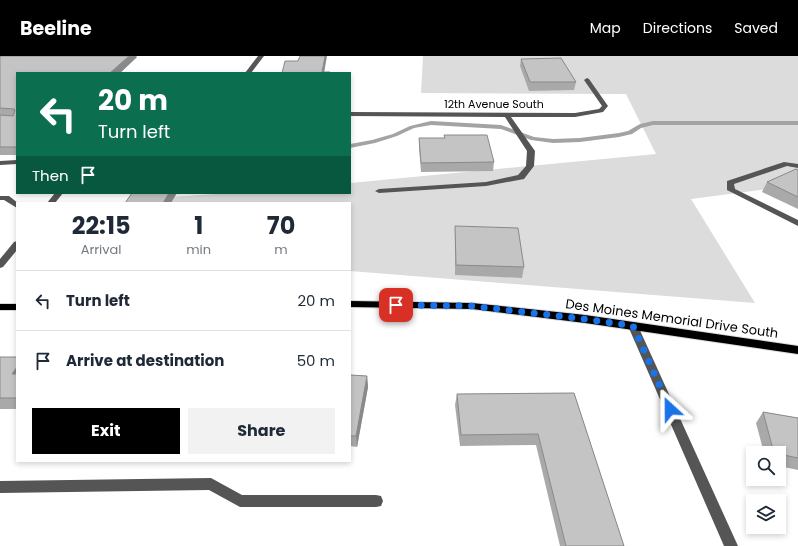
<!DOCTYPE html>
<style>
body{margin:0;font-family:Poppins,sans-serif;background:#f2f2f3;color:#1f2937;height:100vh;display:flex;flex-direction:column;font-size:15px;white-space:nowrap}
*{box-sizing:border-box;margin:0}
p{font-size:13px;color:#747a83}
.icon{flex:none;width:22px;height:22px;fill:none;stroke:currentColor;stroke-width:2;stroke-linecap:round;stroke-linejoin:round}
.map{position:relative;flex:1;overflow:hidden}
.drawer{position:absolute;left:16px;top:146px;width:335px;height:260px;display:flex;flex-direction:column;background:#fff;border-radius:0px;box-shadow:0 2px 6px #0003}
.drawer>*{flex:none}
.banner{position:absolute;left:16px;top:16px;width:335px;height:122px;border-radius:0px;box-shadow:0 2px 6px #0003;background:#0b6e4f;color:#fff;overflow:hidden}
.tools{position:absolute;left:746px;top:390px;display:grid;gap:8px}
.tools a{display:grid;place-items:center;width:40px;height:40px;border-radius:0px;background:#fff;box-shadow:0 2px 6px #0003;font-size:20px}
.pin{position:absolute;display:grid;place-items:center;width:34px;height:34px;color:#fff;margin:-17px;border-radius:8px;box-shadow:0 2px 6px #0006}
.me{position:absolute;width:44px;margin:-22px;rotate:336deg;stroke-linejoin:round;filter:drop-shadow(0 0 3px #0008)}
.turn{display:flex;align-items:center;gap:14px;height:84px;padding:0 16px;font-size:18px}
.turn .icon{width:52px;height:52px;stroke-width:2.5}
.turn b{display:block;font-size:28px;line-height:34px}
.then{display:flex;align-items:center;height:38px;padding:0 16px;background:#0003;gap:8px;font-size:15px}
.eta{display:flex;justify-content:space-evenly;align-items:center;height:68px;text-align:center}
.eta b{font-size:24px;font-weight:700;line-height:28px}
.button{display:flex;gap:8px;margin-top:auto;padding:8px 16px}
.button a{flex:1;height:46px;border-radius:0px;background:#000;color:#fff;font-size:16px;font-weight:700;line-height:46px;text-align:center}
.button a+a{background:#f2f2f3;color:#1f2937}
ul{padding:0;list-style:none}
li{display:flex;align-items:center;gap:12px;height:60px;padding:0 16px;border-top:1px solid #e0e1e3}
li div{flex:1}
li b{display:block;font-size:15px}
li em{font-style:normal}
header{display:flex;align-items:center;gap:24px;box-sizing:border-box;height:56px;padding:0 20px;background:#000;color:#fff}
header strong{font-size:19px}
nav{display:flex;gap:22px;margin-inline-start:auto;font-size:14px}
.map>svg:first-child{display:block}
</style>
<header>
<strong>Beeline</strong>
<nav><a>Map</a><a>Directions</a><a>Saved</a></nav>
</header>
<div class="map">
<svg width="798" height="490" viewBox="0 0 798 490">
<rect width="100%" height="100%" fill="#fff"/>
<!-- green -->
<polygon fill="#dcdcdc" points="423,0 798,0 798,129 691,143 755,247 350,215 350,147 139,147 141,143 230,137 350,137 350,127 656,98 626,38 421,37"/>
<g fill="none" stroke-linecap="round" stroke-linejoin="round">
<!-- stream -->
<polygon fill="#a3a3a3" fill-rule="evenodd" points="431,65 501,69 534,81 553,83 580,82 619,77 628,75 640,68 653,65 798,65 798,69 653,69 641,72 632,78 619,81 580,86 553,87 531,84 501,73 431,69 414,72 397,80 375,87 350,92 350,88 372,84 393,78 410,70"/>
<defs>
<g id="major">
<polygon points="350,245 472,247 585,259 798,290 798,298 585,267 472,253 350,251"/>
<rect x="0" y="248" width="17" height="6"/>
</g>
</defs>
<!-- major casing -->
<use href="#major" stroke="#dbdbdb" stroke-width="2"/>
<!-- minor -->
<g fill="#555" fill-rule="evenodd">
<polygon points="258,0 264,0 251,17 245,17"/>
<polygon points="587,22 589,23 608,50 603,56 575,61 511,61 535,95 534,110 524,123 486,130 379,137 375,135 379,133 486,126 518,119 526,110 527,95 505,61 350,60 350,56 575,57 599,53 602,50 584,24"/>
<polygon points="17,104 17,108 0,109 0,105"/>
<polygon points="784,106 798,108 798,112 787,110 734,128 735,133 798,164 798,170 727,134 727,125"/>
<polygon points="55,137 63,137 55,147 47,147"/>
<polygon points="0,140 9,140 18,147 17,152 4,144 0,144"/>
<polygon points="17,185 17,194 3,211 0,212 0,203 14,186"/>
<polygon points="633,266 637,267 638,270 738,490 724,490 628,270 629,267"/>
<polygon points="211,422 242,439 376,439 381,440 383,445 381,450 376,451 240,451 209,434 0,437 0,425"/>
</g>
<!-- major -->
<use href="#major" fill="#000" fill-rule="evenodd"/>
</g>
<!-- wall -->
<g fill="#a9a9a9">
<polygon points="0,1 137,1 120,17 17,17 17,99 0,99"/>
<polygon points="521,3 576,26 574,34 529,35 520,10"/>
<polygon points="444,79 494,106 493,115 421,116 419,91 419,82 444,82"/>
<polygon points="798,114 798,153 762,136 767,126"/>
<polygon points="455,170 524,211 522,222 455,219"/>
<rect x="0" y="301" width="17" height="52"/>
<polygon points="350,319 367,320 368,331 357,391 350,390"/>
<polygon points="574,337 624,490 560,490 536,389 460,390 455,349 457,338"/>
<polygon points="763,356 798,362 798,414 779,410 779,397 764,397 756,367"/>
</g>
<!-- shaded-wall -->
<g fill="#898989">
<polygon points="129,0 136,0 137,1 120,17 110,17"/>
<polygon points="325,0 327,0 324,17 322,17"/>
<polygon points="169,137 177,137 171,147 163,147"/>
<polygon points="17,311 17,325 12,318"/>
<polygon points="367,320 368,331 357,391 356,380"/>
</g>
<!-- building -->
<g fill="#c4c4c4" stroke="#898989">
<polygon points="2,0 129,0 110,17 17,17 17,91 0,91 0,59 13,60 15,54 14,53 0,52 0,1"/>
<polygon points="300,0 325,0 322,16 330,16 330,17 282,17 285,5 298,5"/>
<polygon points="561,2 576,26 530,26 521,3"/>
<polygon points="444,79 487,79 494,106 421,107 419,82 445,82"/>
<polygon points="796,113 798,114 798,141 767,126"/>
<polygon points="132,137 169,137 163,147 125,147"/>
<polygon points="455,170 518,172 524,211 456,209"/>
<polygon points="0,301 17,301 17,311 12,318 17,318 17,342 0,342"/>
<polygon points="350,319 367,320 356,380 350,380"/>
<polygon points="574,337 624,490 566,490 538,378 461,379 457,338"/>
<polygon points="763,356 798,362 798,402 779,398 779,397 774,397"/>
</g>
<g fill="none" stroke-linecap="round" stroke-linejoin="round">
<!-- route -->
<polyline stroke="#1a73e8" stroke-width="7" stroke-dasharray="0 12.6" points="396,249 472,250 585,263 633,270 670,353"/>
</g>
<g text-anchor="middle" stroke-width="3.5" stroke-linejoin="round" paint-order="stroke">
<!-- far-street labels -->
<g font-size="11" fill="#000" stroke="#fff">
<text x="494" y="52">12th Avenue South</text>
</g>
<!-- street labels -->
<g font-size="13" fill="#000" stroke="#fff">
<text transform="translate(672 262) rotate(8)" y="5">Des Moines Memorial Drive South</text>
</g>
</g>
</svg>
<div class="tools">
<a><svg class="icon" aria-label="search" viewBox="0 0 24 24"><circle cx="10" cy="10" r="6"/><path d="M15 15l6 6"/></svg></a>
<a><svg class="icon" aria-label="layers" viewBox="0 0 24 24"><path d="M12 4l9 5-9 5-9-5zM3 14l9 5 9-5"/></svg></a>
</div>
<div class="pin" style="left:396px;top:249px;background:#d93025"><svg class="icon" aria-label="arrive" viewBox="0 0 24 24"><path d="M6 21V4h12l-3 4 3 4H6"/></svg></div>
<svg class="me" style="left:670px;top:353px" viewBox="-20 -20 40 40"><path d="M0-17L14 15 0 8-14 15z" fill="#1a73e8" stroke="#fff" stroke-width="4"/></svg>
<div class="banner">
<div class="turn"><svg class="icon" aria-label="left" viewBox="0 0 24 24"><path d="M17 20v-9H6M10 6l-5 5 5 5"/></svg><div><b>20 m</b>Turn left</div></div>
<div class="then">Then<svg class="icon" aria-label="arrive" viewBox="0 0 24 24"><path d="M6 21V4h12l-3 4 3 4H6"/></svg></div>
</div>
<section class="drawer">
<div class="eta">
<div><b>22:15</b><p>Arrival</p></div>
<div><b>1</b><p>min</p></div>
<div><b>70</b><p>m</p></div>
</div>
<ul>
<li><svg class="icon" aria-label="left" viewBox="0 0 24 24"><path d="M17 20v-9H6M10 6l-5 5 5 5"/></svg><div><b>Turn left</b></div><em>20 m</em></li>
<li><svg class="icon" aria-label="arrive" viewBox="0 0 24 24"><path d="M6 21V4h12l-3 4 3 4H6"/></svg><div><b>Arrive at destination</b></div><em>50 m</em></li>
</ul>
<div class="button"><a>Exit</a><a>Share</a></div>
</section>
</div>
